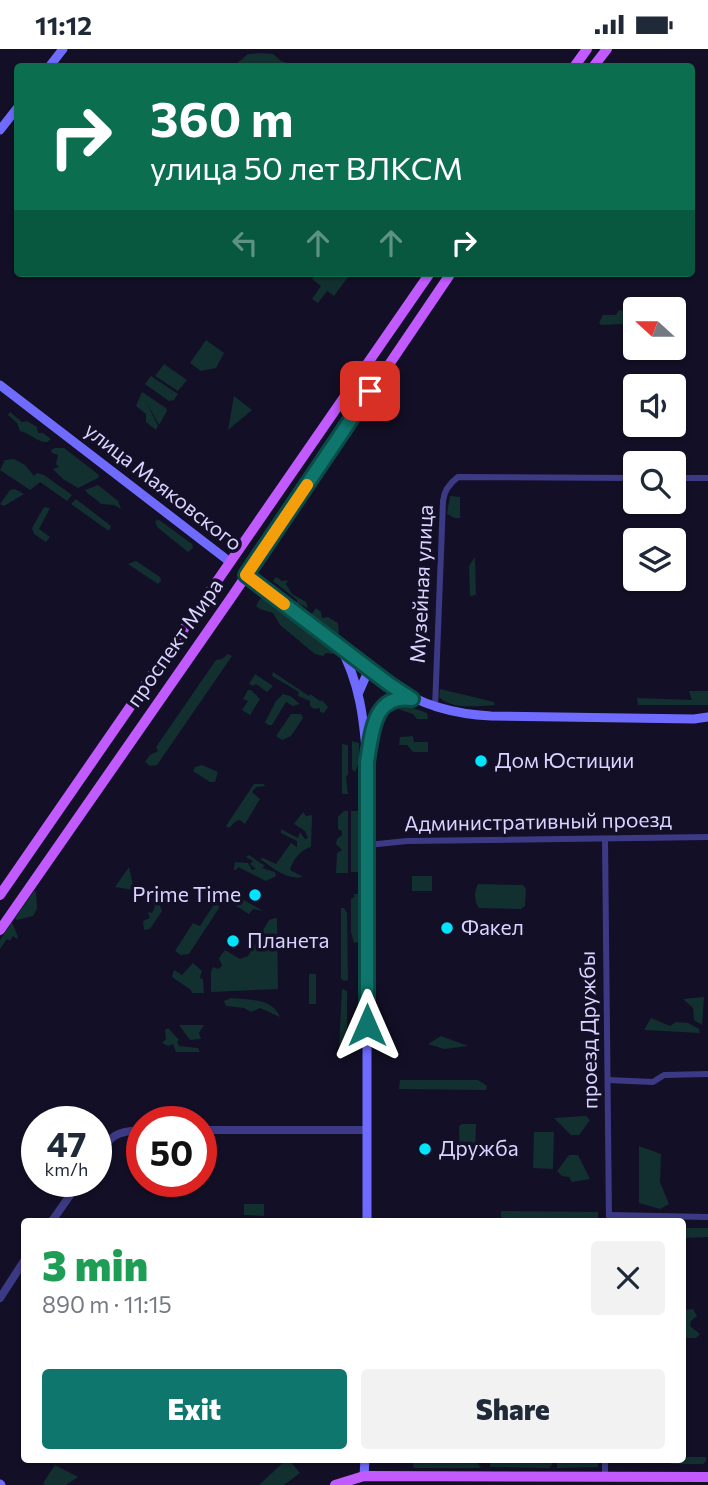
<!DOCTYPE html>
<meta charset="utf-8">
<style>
body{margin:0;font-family:Commissioner,sans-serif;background:#f2f2f3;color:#1f2937;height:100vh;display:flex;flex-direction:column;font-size:26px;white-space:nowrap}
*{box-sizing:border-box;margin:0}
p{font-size:23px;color:#747a83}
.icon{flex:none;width:38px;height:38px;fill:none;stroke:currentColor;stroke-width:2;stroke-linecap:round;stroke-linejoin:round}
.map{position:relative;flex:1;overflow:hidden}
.sheet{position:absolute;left:21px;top:1169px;width:665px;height:245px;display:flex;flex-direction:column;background:#fff;border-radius:7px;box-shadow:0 2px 5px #0004}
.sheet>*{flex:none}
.banner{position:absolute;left:14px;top:14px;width:681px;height:214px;border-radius:7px;box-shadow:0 2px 5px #0004;background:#0b6e4f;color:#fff;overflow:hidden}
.needle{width:46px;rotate:291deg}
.tools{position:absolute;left:623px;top:248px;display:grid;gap:14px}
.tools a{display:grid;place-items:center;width:63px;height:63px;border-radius:7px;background:#fff;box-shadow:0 2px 5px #0004;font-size:35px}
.speed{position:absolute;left:21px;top:1057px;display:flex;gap:14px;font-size:35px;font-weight:700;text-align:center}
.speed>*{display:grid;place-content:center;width:91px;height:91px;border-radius:50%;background:#fff;box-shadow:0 2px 5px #0004;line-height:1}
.speed small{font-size:18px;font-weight:400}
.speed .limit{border:10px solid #d22;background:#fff;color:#111}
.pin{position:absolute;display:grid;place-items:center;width:60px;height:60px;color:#fff;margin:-30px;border-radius:14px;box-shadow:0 4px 10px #0006}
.me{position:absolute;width:77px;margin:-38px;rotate:0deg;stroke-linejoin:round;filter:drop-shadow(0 0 5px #0008)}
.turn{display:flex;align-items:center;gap:24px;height:147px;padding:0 21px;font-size:32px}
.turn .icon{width:91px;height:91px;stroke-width:2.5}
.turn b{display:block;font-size:49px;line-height:60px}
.lanes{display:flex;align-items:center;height:66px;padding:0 21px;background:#0003;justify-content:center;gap:35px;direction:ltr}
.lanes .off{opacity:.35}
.round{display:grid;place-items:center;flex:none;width:74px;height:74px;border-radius:7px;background:#f2f2f3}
.headline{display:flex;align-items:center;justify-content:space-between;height:119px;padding:0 21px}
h1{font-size:42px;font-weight:800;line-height:52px;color:#1e9e55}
.primary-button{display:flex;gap:14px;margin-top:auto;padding:14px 21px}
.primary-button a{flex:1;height:80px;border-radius:7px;background:#0f766e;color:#fff;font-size:28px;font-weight:800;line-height:80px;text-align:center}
.primary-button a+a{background:#f2f2f3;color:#1f2937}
.status{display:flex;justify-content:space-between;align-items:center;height:49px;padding:0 35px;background:#fff;direction:ltr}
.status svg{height:19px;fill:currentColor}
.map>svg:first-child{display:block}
</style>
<div class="status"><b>11:12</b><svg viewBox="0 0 49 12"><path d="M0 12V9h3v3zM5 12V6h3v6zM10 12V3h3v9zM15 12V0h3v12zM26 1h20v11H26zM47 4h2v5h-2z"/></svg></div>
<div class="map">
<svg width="708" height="1436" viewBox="0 0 708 1436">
<rect width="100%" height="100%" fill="#130f26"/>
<!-- green -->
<g fill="#12302f">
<polygon points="261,4 273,5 281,12 298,17 234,17 248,5"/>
<polygon points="317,224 343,224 348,228 334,247 327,242 318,254 312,250 321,237 312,230"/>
<polygon points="619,261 624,262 624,275 601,276 599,274 603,266 616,266"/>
<polygon points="206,291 224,304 216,319 201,322 190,314"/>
<polygon points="164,315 187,331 178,342 155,327"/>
<polygon points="151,327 178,345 174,351 169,352 145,335"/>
<polygon points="142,343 166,359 167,362 159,376 146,352 158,377 156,381 146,373 146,365 136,357"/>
<polygon points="234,347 252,361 228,381"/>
<path d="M10,363l12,10 5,-1 10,6 1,6h5l8,6 -4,3c-9,1 -17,-9 -27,-11l-3,-8 -9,-8z"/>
<polygon points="120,395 127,407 124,409 130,416 130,422 110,406"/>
<polygon points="55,399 64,399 99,426 98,429 78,439 63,430 53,420 59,418 56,415 58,406 52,404 51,401"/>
<polygon points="14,410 25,416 34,427 37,424 44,426 72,446 67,452 40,433 30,441 0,421 5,411"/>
<path d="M98,436l20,16 3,8 -7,-4 -13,-1c-5,-6 -12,-8 -16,-14z"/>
<polygon points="15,440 24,445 4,457 0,455 10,441"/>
<polygon points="450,447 460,448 460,469 455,469 447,465"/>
<polygon points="76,450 111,477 109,482 71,455"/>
<polygon points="44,458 50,459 39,480 50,488 46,493 34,485 32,479"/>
<polygon points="159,471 192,495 193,499 188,503 157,478 155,472"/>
<polygon points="475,508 476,546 470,547 469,517"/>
<polygon points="136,512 160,528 161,532 158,535 128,515"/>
<polygon points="276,528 282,532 288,531 286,535 292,545 306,553 308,559 297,554 297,551 273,532"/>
<polygon points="265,549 333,603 333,605 326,604 323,607 315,605 280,576 273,564 260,560 256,557 260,550"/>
<polygon points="316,559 321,563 322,569 328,568 338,574 339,586 311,566"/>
<polygon points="228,605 232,607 157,716 150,717 145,713 150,706 158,702 156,698 216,611 222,610"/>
<polygon points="273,623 309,647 310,645 320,652 322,651 328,658 324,664 320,663 320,659 314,660 310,657 310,652 298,647 299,643 272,627"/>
<polygon points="255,625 273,637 267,643 256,635 253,637 249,635"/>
<path d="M440,640l54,13 1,3c-17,1 -43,5 -56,-8z"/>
<polygon points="248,641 251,641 260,650 250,666 242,661 248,652 243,650"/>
<polygon points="689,642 708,642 708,656 638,656 637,649 692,651"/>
<polygon points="283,645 290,647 300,655 293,657 286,653 272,676 268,676 265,673 276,652"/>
<polygon points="397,653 427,664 428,670 417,670 413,665 398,660 392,663 388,658"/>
<polygon points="291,665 301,665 303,669 291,687 282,691 276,687"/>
<polygon points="413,687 414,693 428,693 428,703 413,703 407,696 399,696 400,688"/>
<polygon points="352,692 359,694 359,713 355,723 352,720"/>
<polygon points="342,695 348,696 348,725 346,728 348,745 342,745"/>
<polygon points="202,716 218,723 215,733 210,733 193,722 195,718"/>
<polygon points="254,735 263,735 266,737 256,738 252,743 260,750 245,775 240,771 236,772 229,779 226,777"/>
<polygon points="344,762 348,762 348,824 336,824 337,804 342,801 336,795 337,790 342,786 342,782 338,780 338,768"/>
<rect x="351" y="762" width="7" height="61"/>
<path d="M303,763l3,4 6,-1 -1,32c-10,2 -19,14 -21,23l13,7c-17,3 -30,-9 -43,-18l3,-1 13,6 15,-21 6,4v-6l-16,-8v-4l17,9 2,-6 5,7 3,-1 -3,-7 -11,-7z"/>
<polygon points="249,806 265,817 262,819 275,823 276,827 266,832 238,818 236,821 234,821 235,813 248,814 252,821 256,820 250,815 253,812 246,808"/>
<polygon points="129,818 134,841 115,838"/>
<rect x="412" y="827" width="20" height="15"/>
<path d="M478,835l45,1 3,4 -1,17 -4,3 -42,-1c-5,-5 -5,-18 -1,-24z"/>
<polygon points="34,842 36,843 37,860 33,867 17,871 15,869"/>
<polygon points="230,843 263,862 253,860 249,865 220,847"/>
<polygon points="353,845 358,845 358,893 354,894 351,883 351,850 355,847"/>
<polygon points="155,848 168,849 167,855 160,856 162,862 150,880 144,881 143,872 150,869 148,863 152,864 155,858 150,851"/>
<polygon points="217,851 219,859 189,905 181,906 175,902 193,874 200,877"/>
<polygon points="341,859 344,859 347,864 348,931 345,932 341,930"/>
<polygon points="275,869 277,870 278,940 211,943 211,923 213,918 218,920 222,917 219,909 225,901 240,910 248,907 269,871"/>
<polygon points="12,873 18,888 17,890 13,887 10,892 7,890 0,900 0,891"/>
<polygon points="193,914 202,922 200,929 203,930 204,944 192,944 191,941 172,928 174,921 182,926"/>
<rect x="309" y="925" width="7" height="30"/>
<polygon points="342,940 347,942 347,1004 343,1006 339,1001"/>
<polygon points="704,948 702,976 694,971 693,959 683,950"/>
<path d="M231,949c18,2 41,0 49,19l-20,-9 -9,4 -7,-4 -18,-2 -2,-5z"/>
<polygon points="651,969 670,977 676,973 688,974 699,980 700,984 644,981"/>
<polygon points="179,976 204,976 199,984 201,990 190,991"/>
<polygon points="168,979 179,991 177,993 179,997 198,999 200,1003 176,1003 173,995 168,997 162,994 166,990 165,981"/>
<polygon points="441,987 468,997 444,1000 428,995"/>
<polygon points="400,1031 478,1031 487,1037 486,1041 399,1040"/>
<polygon points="586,1067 590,1071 579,1086 571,1086 554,1069"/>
<polygon points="462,1075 476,1075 475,1108 460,1108 459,1077"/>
<polygon points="534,1083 554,1083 553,1120 533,1119"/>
<polygon points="639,1097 661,1105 660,1133 669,1155 660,1160 639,1154"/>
<polygon points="569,1106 578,1106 590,1130 572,1133 569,1128 562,1127 557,1122"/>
<polygon points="244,1155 264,1155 264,1167 244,1166"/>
<polygon points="501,1162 598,1163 598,1172 501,1172"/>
<polygon points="682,1179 708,1179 708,1188 683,1189"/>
<polygon points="693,1260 697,1267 691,1272 690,1277 700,1285 696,1289 683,1289 683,1261"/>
<polygon points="683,1408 706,1408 706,1412 703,1415 671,1415 671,1411 682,1410"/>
<polygon points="286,1411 289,1411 300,1424 284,1436 259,1436"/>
<polygon points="412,1411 480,1411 477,1413 481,1419 414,1419"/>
<polygon points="491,1411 551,1411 552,1416 549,1419 490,1418"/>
<polygon points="557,1411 598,1411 598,1418 557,1419"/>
<polygon points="55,1416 78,1428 66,1436 45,1436 43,1434"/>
</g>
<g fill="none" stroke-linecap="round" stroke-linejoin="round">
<!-- minor -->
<g stroke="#3d3a85" stroke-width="6">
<polyline points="674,429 708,429"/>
<path d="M435,659l8,-207c1,-11 7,-18 15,-24l177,1"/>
<polyline points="605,790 609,1172"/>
<polyline points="368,796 407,792 708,788"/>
<polyline points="608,1031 653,1033 664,1026 708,1025"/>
<polyline points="609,1166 708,1168"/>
<polyline points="605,1410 605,1428"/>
</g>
<!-- tertiary -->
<g stroke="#3d3a85" stroke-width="8">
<polyline points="201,1081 367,1081"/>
<path d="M96,1108c15,-21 19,-26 46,-27"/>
<polyline points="52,1172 80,1132"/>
<polyline points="0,1249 24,1212"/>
</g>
<!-- secondary -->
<g stroke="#6f6bff" stroke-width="9">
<polyline points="49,18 63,0"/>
<polyline points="0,81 18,58"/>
<polyline points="0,336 230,513"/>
<path d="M246,526l143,109c32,21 64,30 102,32l203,3 14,-2"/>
<path d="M339,596c21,37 25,75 28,117v459"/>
<polyline points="359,643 366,627 377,625"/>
<path d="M370,697c4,-25 9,-52 42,-47"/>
<polyline points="364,1427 365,1410"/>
<polyline points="0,1435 1,1436"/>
</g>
<!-- primary -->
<g stroke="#c25bff" stroke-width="10">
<polyline points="574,18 587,0"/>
<polyline points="593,18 607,0"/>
<polyline points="0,846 430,224"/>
<polyline points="0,881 233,546 451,224"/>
<polyline points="335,1436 364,1427 708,1428"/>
</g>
</g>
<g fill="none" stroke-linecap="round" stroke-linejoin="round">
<defs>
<path id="route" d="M367,976v-263c5,-29 6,-69 45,-63l-23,-15 -143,-109 124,-184"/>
</defs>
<!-- route casing -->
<use href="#route" stroke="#0a4d48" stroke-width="18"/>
<!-- route -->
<use href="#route" stroke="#0f766e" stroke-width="12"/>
<!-- slow -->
<polyline stroke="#f59e0b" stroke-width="12" points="284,555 246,526 307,436"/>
</g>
<!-- markers -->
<g fill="#00e5ff" stroke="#130f26" stroke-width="2.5">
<circle cx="481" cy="712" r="7"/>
<circle cx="255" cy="846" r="7"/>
<circle cx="447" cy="879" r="7"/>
<circle cx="233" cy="892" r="7"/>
<circle cx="425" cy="1100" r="7"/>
</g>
<g text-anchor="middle" stroke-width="7" stroke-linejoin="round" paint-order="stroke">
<!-- street labels -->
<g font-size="21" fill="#d9d4ff" stroke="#130f26">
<text transform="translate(163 438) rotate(38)" y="7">улица Маяковского</text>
<text transform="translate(422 535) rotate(-87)" y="7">Музейная улица</text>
<text transform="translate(175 594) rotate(-55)" y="7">проспект Мира</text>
<text transform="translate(538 773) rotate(-1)" y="7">Административный проезд</text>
<text transform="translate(589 981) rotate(-91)" y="7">проезд Дружбы</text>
</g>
<!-- poi labels -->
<g font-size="21" fill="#d9d4ff" stroke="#130f26" text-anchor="start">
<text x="495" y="719">Дом Юстиции</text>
<text x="241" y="853" text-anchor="end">Prime Time</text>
<text x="461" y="886">Факел</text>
<text x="247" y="899">Планета</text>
<text x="439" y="1107">Дружба</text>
</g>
</g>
</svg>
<div class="tools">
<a><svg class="needle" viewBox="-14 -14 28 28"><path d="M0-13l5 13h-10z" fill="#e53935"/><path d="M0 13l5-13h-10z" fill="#747a83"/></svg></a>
<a><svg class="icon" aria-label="sound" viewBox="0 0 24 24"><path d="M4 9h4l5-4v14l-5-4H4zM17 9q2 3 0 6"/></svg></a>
<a><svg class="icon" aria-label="search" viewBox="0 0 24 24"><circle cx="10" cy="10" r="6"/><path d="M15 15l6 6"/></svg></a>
<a><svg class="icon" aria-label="layers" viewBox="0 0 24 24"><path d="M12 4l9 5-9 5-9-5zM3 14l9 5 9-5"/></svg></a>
</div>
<div class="speed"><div>47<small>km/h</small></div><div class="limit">50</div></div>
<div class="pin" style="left:370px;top:342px;background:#d93025"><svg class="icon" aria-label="arrive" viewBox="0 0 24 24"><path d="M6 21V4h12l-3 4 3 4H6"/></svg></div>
<svg class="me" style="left:367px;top:976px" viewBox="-20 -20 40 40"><path d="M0-17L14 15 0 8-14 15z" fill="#0f766e" stroke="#fff" stroke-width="4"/></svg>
<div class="banner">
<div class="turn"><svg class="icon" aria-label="right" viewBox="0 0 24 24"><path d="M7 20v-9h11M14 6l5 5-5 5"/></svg><div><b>360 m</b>улица 50 лет ВЛКСМ</div></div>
<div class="lanes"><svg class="icon off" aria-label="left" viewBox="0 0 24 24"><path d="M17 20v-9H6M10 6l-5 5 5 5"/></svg><svg class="icon off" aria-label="ahead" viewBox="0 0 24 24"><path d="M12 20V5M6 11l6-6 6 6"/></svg><svg class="icon off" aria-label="ahead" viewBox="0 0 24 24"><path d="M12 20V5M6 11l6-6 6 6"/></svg><svg class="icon" aria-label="right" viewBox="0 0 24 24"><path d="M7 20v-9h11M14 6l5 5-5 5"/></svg></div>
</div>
<section class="sheet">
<div class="headline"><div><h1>3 min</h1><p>890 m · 11:15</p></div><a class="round"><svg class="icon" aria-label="close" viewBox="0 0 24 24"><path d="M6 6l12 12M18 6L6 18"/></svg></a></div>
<div class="primary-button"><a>Exit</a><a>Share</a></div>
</section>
</div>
